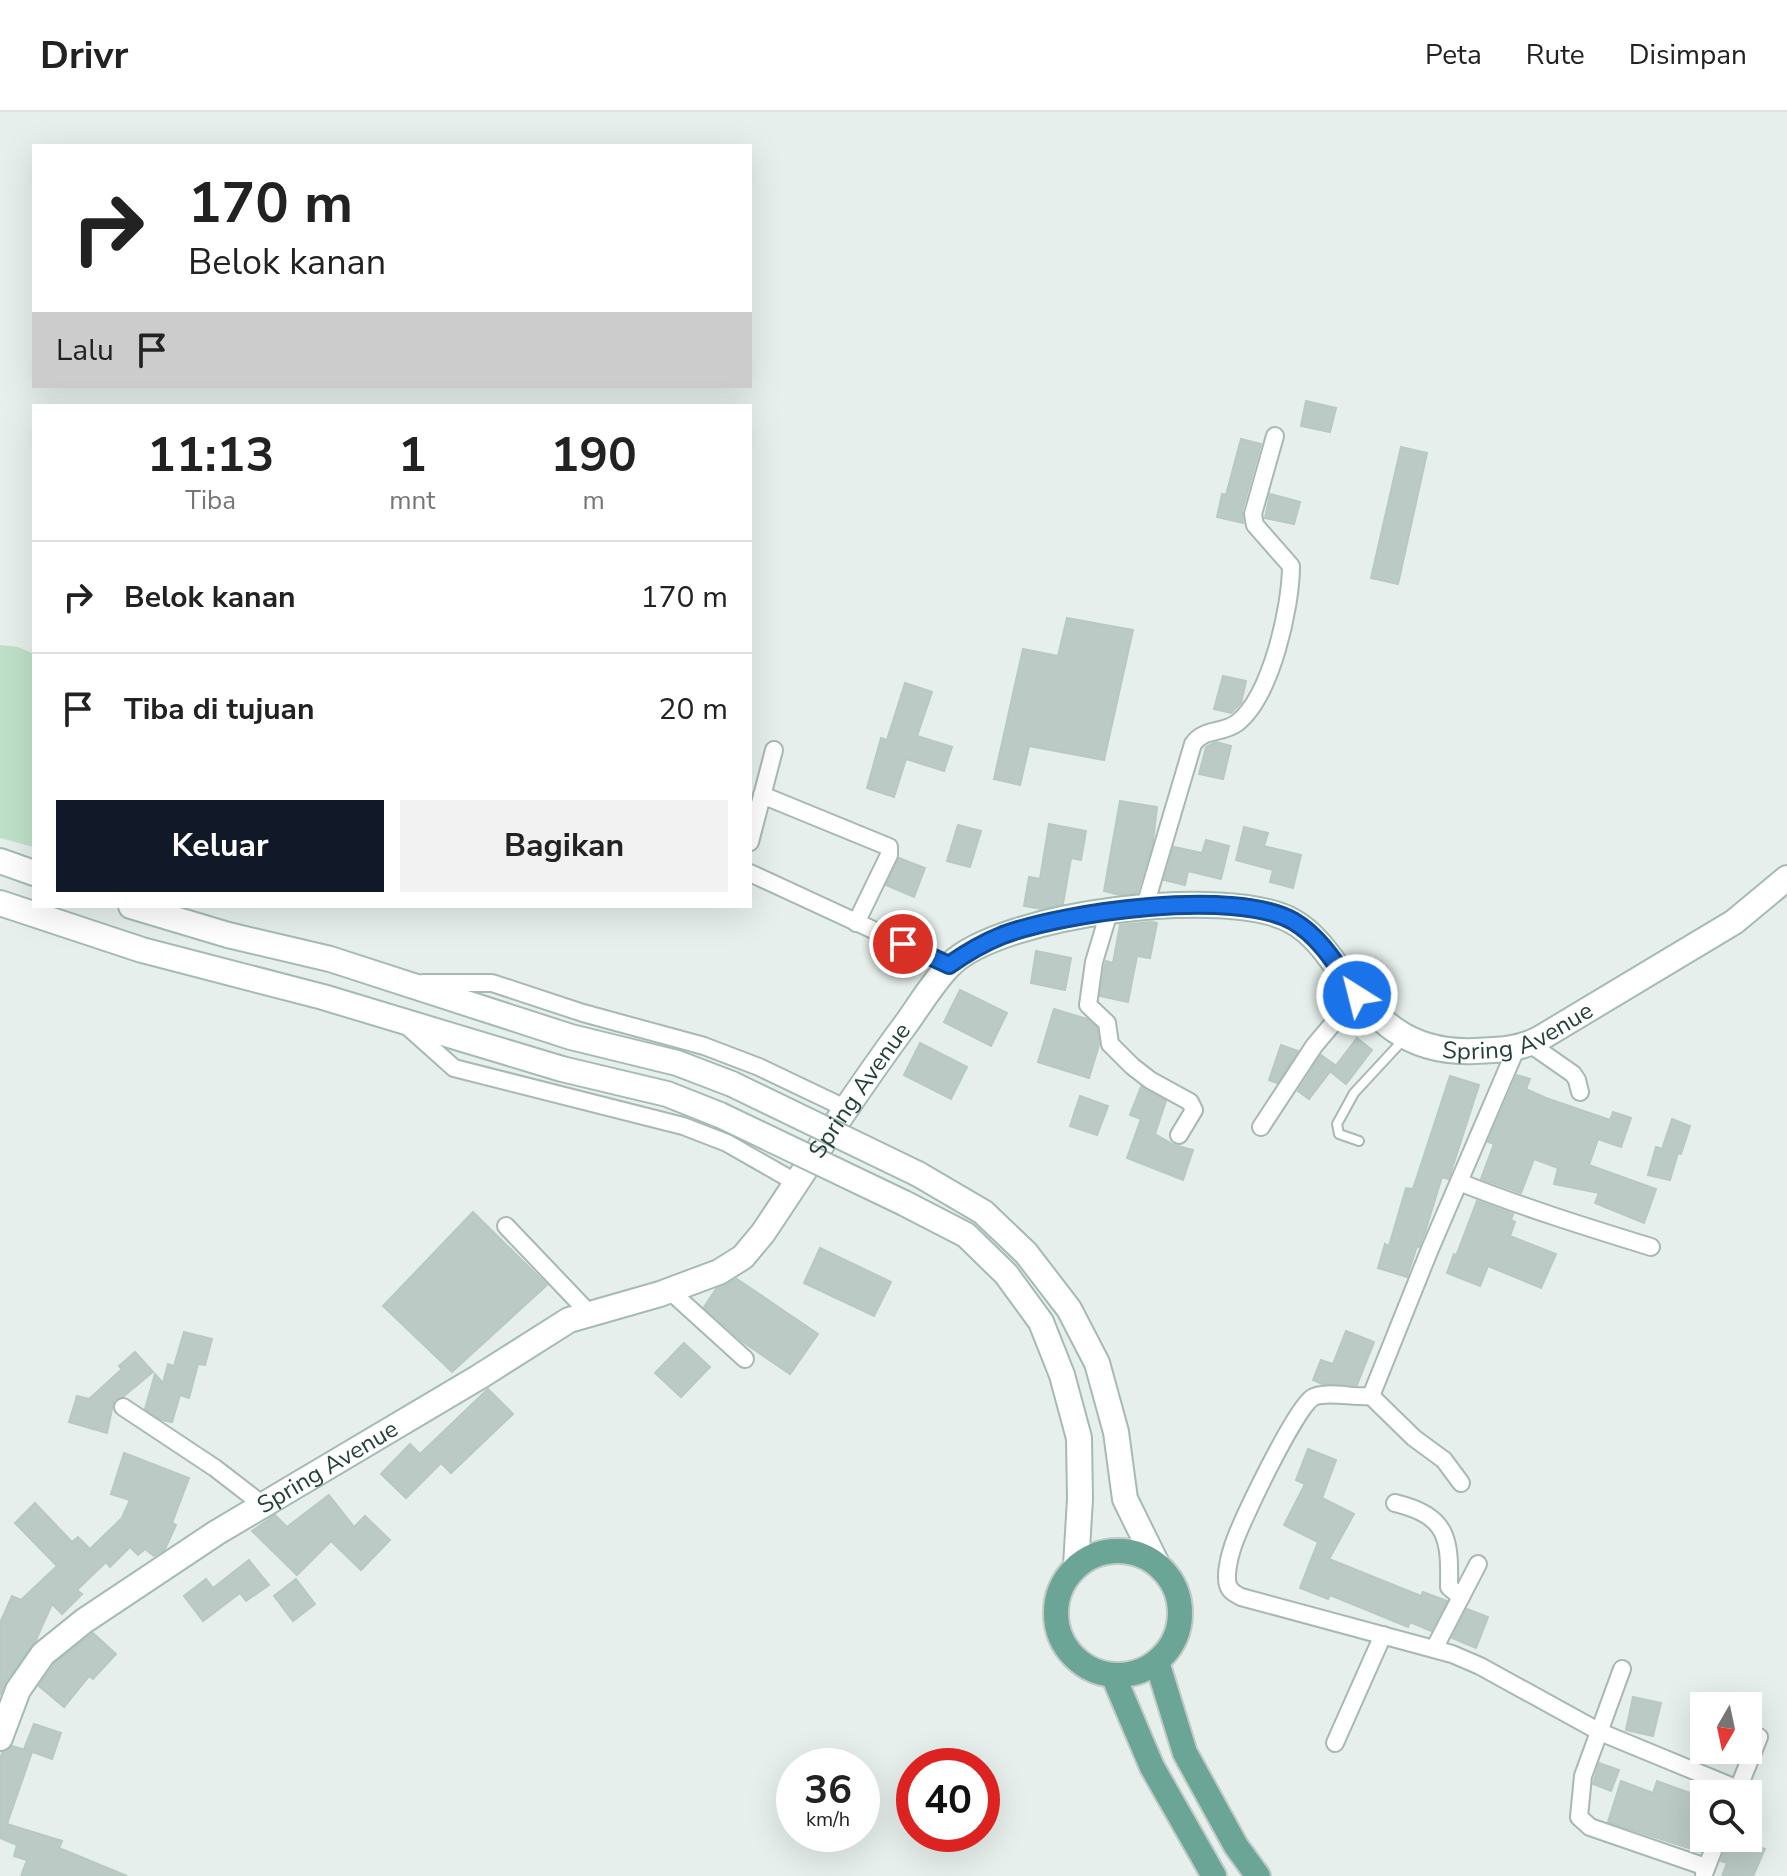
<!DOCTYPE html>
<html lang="id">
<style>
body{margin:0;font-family:"Nunito Sans",sans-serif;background:#f2f2f2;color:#222;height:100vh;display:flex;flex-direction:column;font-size:30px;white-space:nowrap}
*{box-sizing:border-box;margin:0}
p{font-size:26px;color:#767676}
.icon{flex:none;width:44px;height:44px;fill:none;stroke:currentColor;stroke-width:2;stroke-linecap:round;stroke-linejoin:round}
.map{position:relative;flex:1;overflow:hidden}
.side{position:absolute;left:32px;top:292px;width:720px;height:504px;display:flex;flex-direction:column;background:#fff;border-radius:0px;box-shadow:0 8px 32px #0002}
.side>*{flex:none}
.guide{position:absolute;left:32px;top:32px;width:720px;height:244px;border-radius:0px;box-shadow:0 8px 32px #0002;background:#fff;color:#222;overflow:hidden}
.needle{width:52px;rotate:189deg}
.controls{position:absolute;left:1690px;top:1580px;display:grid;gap:16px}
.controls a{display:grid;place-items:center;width:72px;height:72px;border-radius:0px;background:#fff;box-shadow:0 8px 32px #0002;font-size:40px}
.speed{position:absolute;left:776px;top:1636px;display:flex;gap:16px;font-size:40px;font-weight:700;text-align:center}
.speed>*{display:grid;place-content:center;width:104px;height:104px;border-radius:50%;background:#fff;box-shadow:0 8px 32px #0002;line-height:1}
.speed small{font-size:20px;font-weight:400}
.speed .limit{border:12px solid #d22;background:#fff;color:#111}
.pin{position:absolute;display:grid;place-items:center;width:68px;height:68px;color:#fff;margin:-34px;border:4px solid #fff;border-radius:50%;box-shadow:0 2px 8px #0007}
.me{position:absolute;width:88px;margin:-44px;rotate:324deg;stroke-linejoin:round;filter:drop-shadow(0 0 6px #0008)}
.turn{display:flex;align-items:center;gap:28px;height:168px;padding:0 24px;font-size:36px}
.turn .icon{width:104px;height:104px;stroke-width:2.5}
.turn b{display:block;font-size:56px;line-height:68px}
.then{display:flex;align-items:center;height:76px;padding:0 24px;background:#0003;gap:16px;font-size:30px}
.eta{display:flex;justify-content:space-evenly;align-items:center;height:136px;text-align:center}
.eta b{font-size:48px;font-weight:700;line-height:56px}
.primary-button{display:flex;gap:16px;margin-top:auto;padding:16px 24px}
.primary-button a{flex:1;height:92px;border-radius:0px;background:#111827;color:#fff;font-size:32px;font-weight:700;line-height:92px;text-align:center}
.primary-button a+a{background:#f2f2f2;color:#222}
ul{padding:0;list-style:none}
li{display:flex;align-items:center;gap:24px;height:112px;padding:0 24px;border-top:2px solid #e0e0e0}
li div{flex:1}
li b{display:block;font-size:30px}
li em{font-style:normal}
header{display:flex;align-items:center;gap:48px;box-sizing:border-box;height:112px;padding:0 40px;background:#fff;border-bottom:2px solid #e0e0e0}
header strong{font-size:38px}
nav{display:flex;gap:44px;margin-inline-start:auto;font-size:28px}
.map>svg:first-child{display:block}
</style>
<header>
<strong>Drivr</strong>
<nav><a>Peta</a><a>Rute</a><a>Disimpan</a></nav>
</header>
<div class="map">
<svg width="1787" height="1764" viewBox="0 0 1787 1764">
<rect width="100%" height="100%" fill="#e6efeb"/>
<!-- green -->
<polygon fill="#bfe0c8" points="0,533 18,535 34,542 34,735 0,726"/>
<!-- building -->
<g fill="#bbcac4" stroke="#b8c9c2" stroke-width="2">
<polygon points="1306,289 1336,296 1330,320 1301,314"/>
<polygon points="1241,327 1261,332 1242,399 1243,411 1217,405 1222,382 1226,383"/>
<polygon points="1401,335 1427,341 1398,472 1371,466"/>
<polygon points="1270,382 1300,390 1294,412 1265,406"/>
<polygon points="1067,506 1133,518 1104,648 1029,634 1020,673 994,667 1023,537 1058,544"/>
<polygon points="1223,564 1246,569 1241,591 1231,601 1214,597"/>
<polygon points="905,571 932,580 917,624 952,635 944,659 906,647 894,685 867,676 881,626 887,628"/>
<polygon points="1216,630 1231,634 1223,667 1199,662 1206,635"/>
<polygon points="1120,689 1157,695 1153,730 1137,781 1120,783 1104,779"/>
<polygon points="1049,712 1086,719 1081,748 1071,746 1063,792 1042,797 1024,794 1029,765 1040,767"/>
<polygon points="958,713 981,719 970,755 947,749"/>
<polygon points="1244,715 1268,721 1264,734 1301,743 1293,776 1270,770 1273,758 1236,748"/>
<polygon points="1206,728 1229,734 1221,767 1188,759 1185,773 1164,768 1174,735 1202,741"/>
<polygon points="899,746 925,756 914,785 886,773"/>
<polygon points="1152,810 1157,811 1150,846 1137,844 1128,890 1100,884 1105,852 1106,849 1113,851 1120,813"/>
<polygon points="1036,839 1071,846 1065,878 1031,871"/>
<polygon points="960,878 1007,901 991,934 944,910"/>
<polygon points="1054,897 1087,907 1097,916 1099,933 1089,966 1038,950"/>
<polygon points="1357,926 1372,938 1346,972 1331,960"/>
<polygon points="920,931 967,955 951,987 904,963"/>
<polygon points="1281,933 1298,939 1277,971 1269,968"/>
<polygon points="1321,943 1335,953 1309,987 1298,979"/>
<polygon points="1517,963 1530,967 1526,977 1546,986 1610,1008 1613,1000 1631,1006 1621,1035 1598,1027 1589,1053 1656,1077 1644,1111 1595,1091 1599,1081 1554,1072 1558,1056 1534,1047 1521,1081 1481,1067 1494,1032 1488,1030"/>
<polygon points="1450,964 1479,973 1450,1063 1448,1067 1442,1065 1425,1120 1419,1135 1417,1134 1407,1165 1378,1156 1385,1132 1389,1134 1406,1076 1413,1077"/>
<polygon points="1141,975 1166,989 1155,1022 1174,1033 1193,1038 1183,1068 1127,1046 1141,1007 1130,1003"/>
<polygon points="1080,984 1108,994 1097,1023 1070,1014"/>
<polygon points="1672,1007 1690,1014 1681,1042 1678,1041 1670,1068 1648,1063 1656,1035 1662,1037"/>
<polygon points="1477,1089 1513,1102 1511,1108 1515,1110 1510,1124 1556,1142 1541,1176 1488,1154 1480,1174 1447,1161 1454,1142 1456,1144"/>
<polygon points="473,1100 547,1173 452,1260 383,1194"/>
<polygon points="820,1136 891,1170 874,1204 804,1171"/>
<polygon points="737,1167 818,1222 790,1262 743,1230 704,1195 716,1177"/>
<polygon points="1346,1219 1374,1230 1357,1273 1322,1272 1313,1268 1321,1248 1333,1252"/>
<polygon points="184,1220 212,1227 205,1253 198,1252 189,1286 180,1283 172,1310 162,1308 145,1297 155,1262 163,1271 168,1252 174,1254"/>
<polygon points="684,1231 710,1255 681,1285 655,1261"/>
<polygon points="135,1240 153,1260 124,1284 114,1288 107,1321 69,1310 77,1284 89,1287 122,1257 119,1254"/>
<polygon points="488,1277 513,1302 451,1361 441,1351 406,1386 381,1362 410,1332 420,1342"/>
<polygon points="1308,1337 1336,1348 1322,1386 1354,1402 1329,1447 1421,1484 1423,1480 1447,1489 1431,1519 1410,1510 1408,1515 1330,1483 1328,1487 1300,1476 1318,1430 1284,1413 1305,1372 1296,1368"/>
<polygon points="124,1341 189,1366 172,1411 176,1413 165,1437 154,1444 145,1437 138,1443 130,1435 110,1455 106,1450 77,1478 82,1482 62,1502 52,1492 36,1528 6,1569 0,1583 0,1511 12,1484 21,1488 57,1454 15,1411 35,1391 72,1430 78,1425 90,1437 122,1406 130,1388 111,1382"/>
<polygon points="329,1383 354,1415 365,1404 390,1428 361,1458 331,1429 297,1463 252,1419 275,1403 287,1415"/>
<polygon points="249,1448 269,1473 246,1489 240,1481 203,1509 184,1484 206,1467 213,1476"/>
<polygon points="296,1467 315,1492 293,1509 274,1484"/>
<polygon points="1467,1497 1488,1505 1476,1536 1452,1526"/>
<polygon points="93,1521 116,1542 93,1567 89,1564 64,1595 39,1574 55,1551"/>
<polygon points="1633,1585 1661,1591 1653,1624 1626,1618"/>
<polygon points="34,1612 61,1621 52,1647 24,1637"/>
<polygon points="12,1634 32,1640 7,1712 62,1729 59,1736 127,1764 21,1764 27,1748 14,1744 17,1733 0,1726 0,1647 2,1641"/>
<polygon points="1599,1651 1619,1658 1611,1679 1593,1672"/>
<polygon points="1621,1669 1653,1681 1657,1669 1690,1681 1693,1674 1704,1679 1704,1726 1706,1726 1701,1740 1608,1710"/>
<polygon points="1729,1726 1739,1726 1765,1737 1753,1764 1722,1764 1727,1751 1721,1749"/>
</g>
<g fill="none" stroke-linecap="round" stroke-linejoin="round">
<defs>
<polyline id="lane" points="1359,1029 1339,1022 1337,1012 1354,981 1405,926"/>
<g id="street">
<polyline points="762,683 889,735 889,743 856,811"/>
<polyline points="750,730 774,638"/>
<polyline points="750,761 949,853"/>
<path d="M1145,794l48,-162c11,-16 29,-10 44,-21 34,-26 54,-116 54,-157l-36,-41 -2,-11 22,-78"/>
<polyline points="1109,800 1094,850 1088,893 1107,911 1110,932 1132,954 1150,968 1190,990 1194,998 1179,1023"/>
<polyline points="423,871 492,871 583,901 704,934 759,955 847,997"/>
<polyline points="407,914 454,956 683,1014 727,1031 797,1071"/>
<polyline points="1530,932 1573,962 1577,968 1580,980"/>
<path d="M1516,937l-86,200 -59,147c-16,2 -48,-6 -59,2 -18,13 -73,127 -80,151 -3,9 -7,27 -4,36 2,7 8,9 13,12l211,57 28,12 120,66 138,57"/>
<polyline points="1261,1015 1314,934 1357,883"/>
<path d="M1459,1070c63,25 127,45 192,65"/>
<polyline points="506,1114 590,1202"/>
<polyline points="669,1178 745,1247"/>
<polyline points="1371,1284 1414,1326 1444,1348 1461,1371"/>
<polyline points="123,1295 215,1356 263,1393"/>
<path d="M1395,1391c53,13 55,35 54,84l12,10"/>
<polyline points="1434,1537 1478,1452"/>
<polyline points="1622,1557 1583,1664 1579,1705 1590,1715 1706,1755"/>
<polyline points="1335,1631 1383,1523"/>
<polyline points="1736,1682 1759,1625"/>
<polyline points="1704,1762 1718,1726"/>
</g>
<g id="secondary">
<polyline points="0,749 34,761"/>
<polyline points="0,791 142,838 323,885 562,957 667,982 720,1003"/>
<polyline points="131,794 228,823 330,847 571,925 677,951 732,972"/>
<polyline points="918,1062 983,1100 1026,1141 1069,1197 1097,1251 1116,1320 1125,1387 1156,1450"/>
<polyline points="904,1091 966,1123 1006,1162 1041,1210 1062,1263 1079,1326 1080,1387 1076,1454"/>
<path id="s1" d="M0,1626l18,-48 25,-36 41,-33 132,-88 263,-156 90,-57 91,-26 59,-22 24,-15 20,-24c46,-69 91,-139 140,-205 15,-20 29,-45 47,-63 52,-52 278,-80 342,-44 20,11 33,29 46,47 37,51 68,86 137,83 23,-1 43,-1 64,-12l195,-117 53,-44"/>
</g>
<g id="primary">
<circle cx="1118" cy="1501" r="62"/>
<polyline points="1157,1550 1185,1641 1236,1734 1258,1764"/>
<polyline points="1113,1563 1152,1655 1214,1764"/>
</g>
</defs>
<!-- lane casing -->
<use href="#lane" stroke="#a8b8b2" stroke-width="12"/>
<!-- street casing -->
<use href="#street" stroke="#a8b8b2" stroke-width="20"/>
<!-- secondary casing -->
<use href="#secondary" stroke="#a4bbb3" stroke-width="28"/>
<!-- primary casing -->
<use href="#primary" stroke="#c2cac8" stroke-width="28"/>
<!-- lane -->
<use href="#lane" stroke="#fff" stroke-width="8"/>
<!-- street -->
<use href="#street" stroke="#fff" stroke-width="16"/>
<!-- secondary -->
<use href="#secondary" stroke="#fff" stroke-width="24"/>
<!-- primary -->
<use href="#primary" stroke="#6aa596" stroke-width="24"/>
<defs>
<g id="secondary-bridge">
<polyline points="732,972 918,1062"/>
<polyline points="720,1003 904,1091"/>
</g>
</defs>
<!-- secondary-bridge casing -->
<use href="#secondary-bridge" stroke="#a4bbb3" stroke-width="28" stroke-linecap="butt"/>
<!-- secondary-bridge -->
<use href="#secondary-bridge" stroke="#fff" stroke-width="24"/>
</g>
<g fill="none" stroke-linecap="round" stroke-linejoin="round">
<defs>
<path id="route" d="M903,832l46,21c17,-12 34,-22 54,-30 62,-23 231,-47 290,-14 28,16 46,48 64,74"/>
</defs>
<!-- route casing -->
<use href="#route" stroke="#114b97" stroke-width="20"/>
<!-- route -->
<use href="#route" stroke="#1a73e8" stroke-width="14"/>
</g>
<g text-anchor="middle" stroke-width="7" stroke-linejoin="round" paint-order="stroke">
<!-- street labels -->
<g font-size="24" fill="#24423a" stroke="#f7fbf9">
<text dy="8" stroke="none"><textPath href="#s1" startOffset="1900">Spring Avenue</textPath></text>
<text dy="8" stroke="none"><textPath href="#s1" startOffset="1108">Spring Avenue</textPath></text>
<text dy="8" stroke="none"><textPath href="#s1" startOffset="436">Spring Avenue</textPath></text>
</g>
</g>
</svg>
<div class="controls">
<a><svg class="needle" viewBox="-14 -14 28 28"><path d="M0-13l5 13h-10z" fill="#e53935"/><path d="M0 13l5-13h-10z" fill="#767676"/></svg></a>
<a><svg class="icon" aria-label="search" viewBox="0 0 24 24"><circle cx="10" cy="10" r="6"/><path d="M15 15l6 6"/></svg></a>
</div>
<div class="speed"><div>36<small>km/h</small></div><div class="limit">40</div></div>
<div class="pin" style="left:903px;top:832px;background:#d93025"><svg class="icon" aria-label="arrive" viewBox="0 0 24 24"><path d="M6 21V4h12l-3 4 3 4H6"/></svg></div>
<svg class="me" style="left:1357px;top:883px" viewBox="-20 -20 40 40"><circle r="17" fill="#1a73e8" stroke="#fff" stroke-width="3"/><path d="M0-11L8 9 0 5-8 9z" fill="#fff"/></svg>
<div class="guide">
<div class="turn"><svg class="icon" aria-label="right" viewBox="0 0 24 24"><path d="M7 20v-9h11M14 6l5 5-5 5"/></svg><div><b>170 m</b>Belok kanan</div></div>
<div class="then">Lalu<svg class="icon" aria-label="arrive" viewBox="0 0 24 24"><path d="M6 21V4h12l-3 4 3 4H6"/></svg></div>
</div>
<section class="side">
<div class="eta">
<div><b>11:13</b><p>Tiba</p></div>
<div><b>1</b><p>mnt</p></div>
<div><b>190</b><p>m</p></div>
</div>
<ul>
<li><svg class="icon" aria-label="right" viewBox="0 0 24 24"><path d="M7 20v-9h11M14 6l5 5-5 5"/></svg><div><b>Belok kanan</b></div><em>170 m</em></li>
<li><svg class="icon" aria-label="arrive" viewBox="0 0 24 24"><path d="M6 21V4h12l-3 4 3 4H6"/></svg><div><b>Tiba di tujuan</b></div><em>20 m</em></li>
</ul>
<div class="primary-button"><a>Keluar</a><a>Bagikan</a></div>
</section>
</div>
